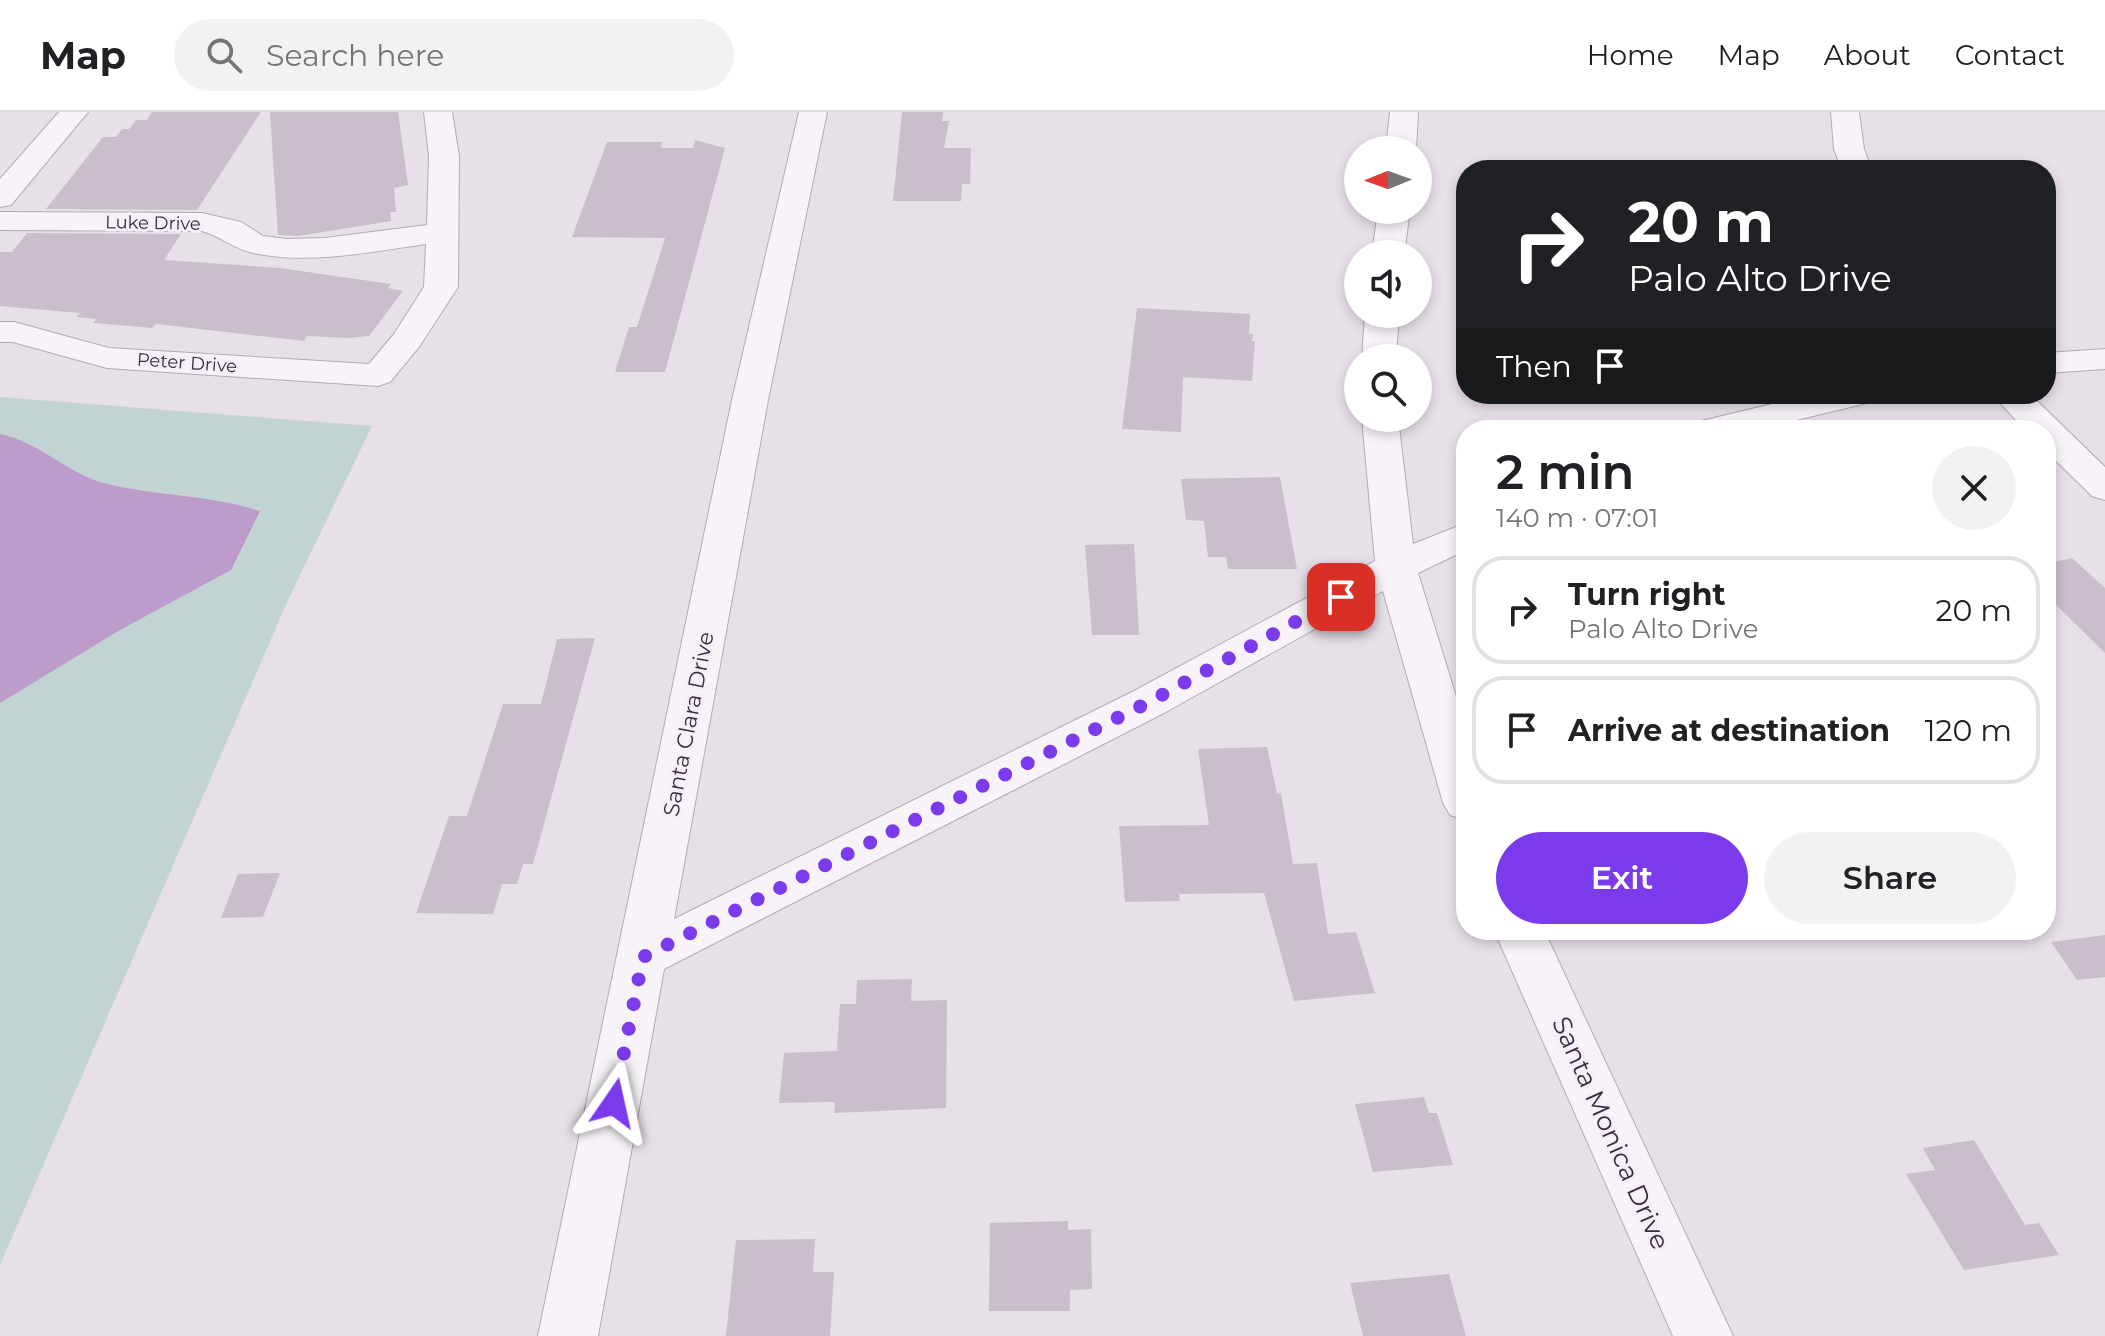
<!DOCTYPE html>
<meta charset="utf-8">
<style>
body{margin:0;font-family:Montserrat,sans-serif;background:#f2f2f2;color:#202124;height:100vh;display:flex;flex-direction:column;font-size:30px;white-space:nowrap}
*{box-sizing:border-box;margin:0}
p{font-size:26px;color:#757577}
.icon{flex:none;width:44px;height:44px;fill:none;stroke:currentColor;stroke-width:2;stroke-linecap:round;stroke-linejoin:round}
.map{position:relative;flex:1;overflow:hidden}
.details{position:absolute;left:1456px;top:308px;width:600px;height:520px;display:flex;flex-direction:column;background:#fff;border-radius:32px;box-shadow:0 4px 12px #0003}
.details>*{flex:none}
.guide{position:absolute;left:1456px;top:48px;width:600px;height:244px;border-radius:32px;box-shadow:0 4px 12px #0003;background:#202124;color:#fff;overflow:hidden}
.needle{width:52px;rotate:269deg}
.fabs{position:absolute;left:1344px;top:24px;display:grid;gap:16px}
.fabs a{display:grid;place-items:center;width:88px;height:88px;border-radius:50%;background:#fff;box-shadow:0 4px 12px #0003;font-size:40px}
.pin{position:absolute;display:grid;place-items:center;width:68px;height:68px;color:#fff;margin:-34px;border-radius:16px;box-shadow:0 4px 12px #0006}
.me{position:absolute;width:88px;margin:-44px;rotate:11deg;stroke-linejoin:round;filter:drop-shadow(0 0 6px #0008)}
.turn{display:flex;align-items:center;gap:28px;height:168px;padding:0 40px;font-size:36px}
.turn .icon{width:104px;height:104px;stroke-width:2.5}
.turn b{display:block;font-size:56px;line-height:68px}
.then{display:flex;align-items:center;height:76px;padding:0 40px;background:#0003;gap:16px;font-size:30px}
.round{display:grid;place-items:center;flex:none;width:84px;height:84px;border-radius:42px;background:#f2f2f2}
.headline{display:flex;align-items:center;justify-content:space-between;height:136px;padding:0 40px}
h1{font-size:48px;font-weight:600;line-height:60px}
.cta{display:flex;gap:16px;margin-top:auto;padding:16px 40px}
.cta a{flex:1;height:92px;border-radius:48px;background:#7c3aed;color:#fff;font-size:32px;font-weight:600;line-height:92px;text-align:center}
.cta a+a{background:#f2f2f2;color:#202124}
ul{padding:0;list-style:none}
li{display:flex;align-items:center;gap:24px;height:108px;margin:0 16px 12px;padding:0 24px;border:4px solid #e0e0e0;border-radius:32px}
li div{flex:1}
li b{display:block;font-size:30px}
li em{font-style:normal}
header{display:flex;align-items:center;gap:48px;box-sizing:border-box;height:112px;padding:0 40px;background:#fff;border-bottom:2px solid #e0e0e0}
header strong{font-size:38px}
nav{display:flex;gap:44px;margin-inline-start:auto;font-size:28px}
.search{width:560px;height:72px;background:#f2f2f2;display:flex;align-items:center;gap:20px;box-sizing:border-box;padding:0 28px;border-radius:44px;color:#757577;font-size:30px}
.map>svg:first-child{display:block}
</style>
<header>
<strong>Map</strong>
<div class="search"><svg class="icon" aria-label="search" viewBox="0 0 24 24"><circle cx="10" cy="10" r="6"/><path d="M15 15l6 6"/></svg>Search here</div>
<nav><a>Home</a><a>Map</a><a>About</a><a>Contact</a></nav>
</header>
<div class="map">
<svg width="2105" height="1224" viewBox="0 0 2105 1224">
<rect width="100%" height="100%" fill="#e8e0e9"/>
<!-- green -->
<polygon fill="#c1d3d3" points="0,285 372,314 288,488 0,1153"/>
<!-- water -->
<path fill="#bd9bca" d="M0,322c40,8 69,41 107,50 51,12 103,11 153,27l-29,59 -111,60 -120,73z"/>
<!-- building -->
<g fill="#cabdcc">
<polygon points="152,0 261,0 197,98 46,97 103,25 116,25 122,17 129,17 136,8 147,8"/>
<polygon points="270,0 398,0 408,73 394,76 396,100 390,100 391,109 298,124 278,123"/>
<polygon points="902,0 943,0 942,9 949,9 944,36 971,36 970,72 962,72 961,89 893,89"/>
<polygon points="695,28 725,36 665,260 615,260 629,215 637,215 665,126 572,125 607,30 662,30 661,36 693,36"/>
<polygon points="27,121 181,122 164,148 280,156 391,172 388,176 403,179 369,224 348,226 307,224 304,229 156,212 152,216 93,211 96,207 76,205 80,201 0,194 0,140 12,140"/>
<polygon points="1137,196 1250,202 1249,222 1253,222 1252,229 1255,229 1252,269 1183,265 1181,320 1122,317"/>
<polygon points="1280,365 1297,457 1228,457 1226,445 1208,445 1204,409 1186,408 1181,367"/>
<polygon points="1134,432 1139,523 1092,523 1085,433"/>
<polygon points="2072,446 2105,476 2105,541 2046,483 2046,452"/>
<polygon points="595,526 533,752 523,752 517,772 502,772 493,802 416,801 449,704 467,704 503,592 541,592 557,527"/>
<polygon points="1267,635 1277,682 1281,681 1293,752 1317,751 1328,822 1356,820 1375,881 1294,889 1264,781 1179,782 1180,789 1125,790 1119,714 1209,713 1198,637"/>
<polygon points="280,761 263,805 221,806 238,762"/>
<polygon points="2105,823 2105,865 2077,868 2051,830"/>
<polygon points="912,867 911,889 947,888 946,996 834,1001 835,990 779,991 784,941 837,939 840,892 856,892 857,868"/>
<polygon points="1424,985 1429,1001 1437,1001 1453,1053 1373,1060 1355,992"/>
<polygon points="1974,1028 2025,1113 2039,1111 2059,1143 1964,1158 1906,1062 1935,1058 1923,1036"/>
<polygon points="1068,1109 1068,1118 1091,1117 1092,1177 1070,1178 1070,1199 989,1199 990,1111"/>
<polygon points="815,1127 813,1160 834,1160 830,1224 726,1224 736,1128"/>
<polygon points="1449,1162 1466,1224 1363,1224 1350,1171"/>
</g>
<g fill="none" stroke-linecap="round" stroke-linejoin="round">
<defs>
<g id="street">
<polygon points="59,0 88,0 11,93 0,95 0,67"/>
<path d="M424,0h28l7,44 -1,131 -39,60 -29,35 -12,4 -271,-18 -94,-26h-13v-20h14l95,26 260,16 25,-30 30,-47 2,-43c-57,8 -116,21 -173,9 -19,-4 -33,-17 -51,-22l-202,-1v-18l202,1 39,9 22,14 24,3 38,-1 102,-13 2,-69z"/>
<polygon points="799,0 827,0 768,288 674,807 1134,579 1375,449 1362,306 1398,306 1413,432 1466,411 1466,438 1418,461 1466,617 1466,708 1450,703 1443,691 1383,479 1164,601 664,857 598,1224 538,1224 732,288"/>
<polygon points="1390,0 1418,0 1416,38 1386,38"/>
<polygon points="1831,0 1859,0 1864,37 1872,58 1842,58 1834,37"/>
<polygon points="1378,98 1410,98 1404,142 1372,142"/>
<polygon points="1365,202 1399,202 1396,246 1362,246"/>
<polygon points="2105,237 2105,257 2046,261 2046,241"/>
<polygon points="1814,282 1876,282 1871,290 1755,318 1692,318 1697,310"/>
<polygon points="1992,282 2030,282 2105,355 2105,388 2092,384 2046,339 2046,318 2025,318"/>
<polygon points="1494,818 1544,818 1733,1224 1673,1224"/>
</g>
</defs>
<!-- street casing -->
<use href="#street" stroke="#b5a9b7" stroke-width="2"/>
<!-- street -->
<use href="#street" fill="#f7f3f8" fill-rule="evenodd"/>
</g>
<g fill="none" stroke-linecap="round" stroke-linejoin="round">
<!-- route -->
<polyline stroke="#7c3aed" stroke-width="14" stroke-dasharray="0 25.2" points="614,991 643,845 1149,590 1341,485"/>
</g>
<g text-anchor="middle" stroke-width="6" stroke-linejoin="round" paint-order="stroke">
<!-- far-street labels -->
<g font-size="18" fill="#3d2941" stroke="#f5f0f7">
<text transform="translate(153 111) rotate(1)" y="6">Luke Drive</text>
<text transform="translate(187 251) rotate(4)" y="6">Peter Drive</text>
</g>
<!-- street labels -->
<g font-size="22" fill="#3d2941" stroke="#f5f0f7">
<text transform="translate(688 612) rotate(-79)" y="8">Santa Clara Drive</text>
</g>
<!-- near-street labels -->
<g font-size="26" fill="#3d2941" stroke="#f5f0f7">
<text transform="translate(1611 1021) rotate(66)" y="9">Santa Monica Drive</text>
</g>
</g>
</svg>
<div class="fabs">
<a><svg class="needle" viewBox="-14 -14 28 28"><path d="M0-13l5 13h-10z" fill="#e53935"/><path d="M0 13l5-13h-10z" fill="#757577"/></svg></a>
<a><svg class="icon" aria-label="sound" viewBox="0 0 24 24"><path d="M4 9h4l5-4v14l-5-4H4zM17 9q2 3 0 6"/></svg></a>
<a><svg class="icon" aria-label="search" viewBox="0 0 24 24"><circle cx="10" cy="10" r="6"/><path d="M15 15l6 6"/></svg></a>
</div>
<div class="pin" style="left:1341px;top:485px;background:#d93025"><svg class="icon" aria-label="arrive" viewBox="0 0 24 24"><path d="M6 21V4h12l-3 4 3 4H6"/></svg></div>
<svg class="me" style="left:614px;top:991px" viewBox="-20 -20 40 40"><path d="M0-17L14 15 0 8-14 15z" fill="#7c3aed" stroke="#fff" stroke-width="4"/></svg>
<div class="guide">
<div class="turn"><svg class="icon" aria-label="right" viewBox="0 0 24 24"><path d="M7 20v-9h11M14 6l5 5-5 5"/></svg><div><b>20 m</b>Palo Alto Drive</div></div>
<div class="then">Then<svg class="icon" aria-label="arrive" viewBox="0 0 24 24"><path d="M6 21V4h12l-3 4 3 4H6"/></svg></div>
</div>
<section class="details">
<div class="headline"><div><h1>2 min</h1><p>140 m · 07:01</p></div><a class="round"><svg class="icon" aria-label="close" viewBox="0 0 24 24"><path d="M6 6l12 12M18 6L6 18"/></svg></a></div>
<ul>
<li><svg class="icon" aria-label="right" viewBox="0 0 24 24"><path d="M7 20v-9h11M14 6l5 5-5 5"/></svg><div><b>Turn right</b><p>Palo Alto Drive</p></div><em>20 m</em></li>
<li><svg class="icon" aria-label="arrive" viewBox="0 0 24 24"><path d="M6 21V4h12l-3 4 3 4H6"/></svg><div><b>Arrive at destination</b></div><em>120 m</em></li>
</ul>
<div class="cta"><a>Exit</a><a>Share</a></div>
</section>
</div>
